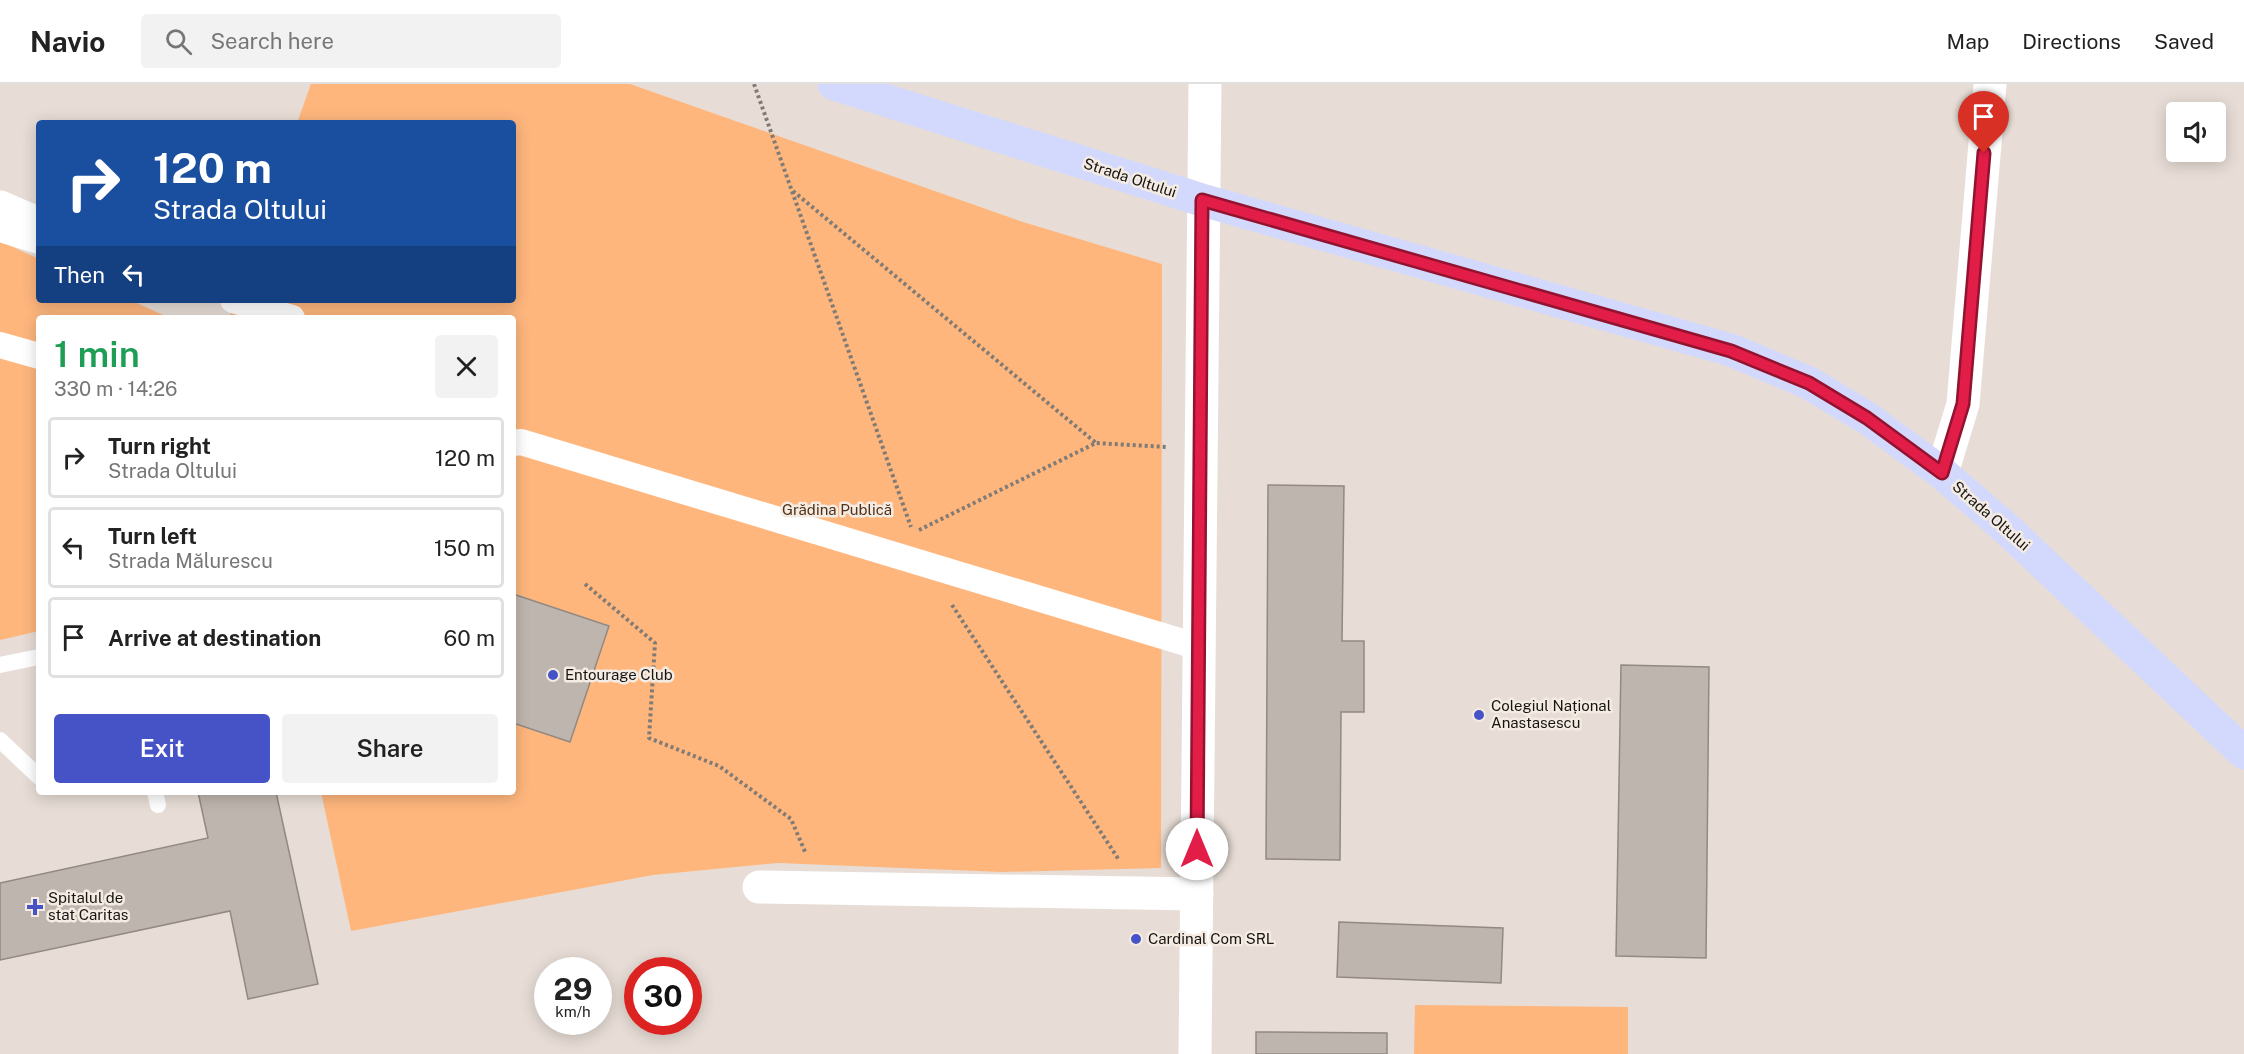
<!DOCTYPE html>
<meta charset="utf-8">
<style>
body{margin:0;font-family:"Public Sans",sans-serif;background:#f2f2f2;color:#222;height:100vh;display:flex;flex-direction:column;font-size:22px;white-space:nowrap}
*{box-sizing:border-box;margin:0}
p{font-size:20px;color:#767676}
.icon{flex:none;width:33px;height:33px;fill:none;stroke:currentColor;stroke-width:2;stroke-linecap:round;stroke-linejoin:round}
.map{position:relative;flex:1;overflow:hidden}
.panel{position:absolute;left:36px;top:231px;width:480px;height:480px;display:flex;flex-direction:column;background:#fff;border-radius:6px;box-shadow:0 3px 15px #0003}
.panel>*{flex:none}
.hud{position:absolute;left:36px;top:36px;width:480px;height:183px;border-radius:6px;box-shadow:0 3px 15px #0003;background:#1a4fa0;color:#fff;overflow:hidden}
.fabs{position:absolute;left:2166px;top:18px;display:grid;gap:12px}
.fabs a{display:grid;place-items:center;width:60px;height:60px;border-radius:6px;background:#fff;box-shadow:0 3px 15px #0003;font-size:30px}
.speed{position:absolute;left:534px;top:873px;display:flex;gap:12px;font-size:30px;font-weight:700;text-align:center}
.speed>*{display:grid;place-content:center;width:78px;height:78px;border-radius:50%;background:#fff;box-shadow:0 3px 15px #0003;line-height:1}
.speed small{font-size:15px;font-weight:400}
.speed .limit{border:9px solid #d22;background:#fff;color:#111}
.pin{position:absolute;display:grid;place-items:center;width:51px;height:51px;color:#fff;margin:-62px -26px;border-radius:50% 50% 50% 0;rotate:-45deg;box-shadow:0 0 6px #0007}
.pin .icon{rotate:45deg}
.me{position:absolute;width:66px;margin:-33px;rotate:0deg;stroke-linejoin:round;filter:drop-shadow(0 0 4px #0008)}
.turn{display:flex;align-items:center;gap:21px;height:126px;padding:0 18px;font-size:27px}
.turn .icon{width:78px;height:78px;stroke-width:2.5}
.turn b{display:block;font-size:42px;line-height:51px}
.then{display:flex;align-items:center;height:57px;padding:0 18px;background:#0003;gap:12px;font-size:22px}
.round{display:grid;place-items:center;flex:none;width:63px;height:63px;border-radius:6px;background:#f2f2f2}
.head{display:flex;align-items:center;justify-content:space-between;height:102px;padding:0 18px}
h1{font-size:36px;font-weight:600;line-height:45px;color:#1e9e55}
.button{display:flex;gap:12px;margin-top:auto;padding:12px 18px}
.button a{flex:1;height:69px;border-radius:6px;background:#4653c7;color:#fff;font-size:24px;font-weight:600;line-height:69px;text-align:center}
.button a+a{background:#f2f2f2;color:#222}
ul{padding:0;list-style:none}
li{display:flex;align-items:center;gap:18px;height:81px;margin:0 12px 9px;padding:0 6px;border:3px solid #e0e0e0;border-radius:6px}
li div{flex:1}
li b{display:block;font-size:22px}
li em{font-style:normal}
header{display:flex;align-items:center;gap:36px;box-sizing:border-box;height:84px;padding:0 30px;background:#fff;border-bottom:2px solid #e0e0e0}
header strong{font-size:28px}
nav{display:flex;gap:33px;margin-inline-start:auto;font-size:21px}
.search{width:420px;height:54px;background:#f2f2f2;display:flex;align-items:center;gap:15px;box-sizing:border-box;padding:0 21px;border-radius:6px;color:#767676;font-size:22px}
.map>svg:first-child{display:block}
</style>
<header>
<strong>Navio</strong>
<div class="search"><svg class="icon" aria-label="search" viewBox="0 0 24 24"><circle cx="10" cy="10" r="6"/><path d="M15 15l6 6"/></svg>Search here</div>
<nav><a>Map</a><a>Directions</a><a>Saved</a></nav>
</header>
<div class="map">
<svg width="2244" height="970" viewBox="0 0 2244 970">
<rect width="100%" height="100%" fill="#e7ddd6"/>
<!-- green -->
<g fill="#feb67d">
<polygon points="311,0 630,0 1023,138 1162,180 1161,784 1002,788 778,779 653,791 351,847 321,708 513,708 513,234 229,234 236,216 513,216 513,39 297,39"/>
<polygon points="0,157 39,175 39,216 130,216 170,234 39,234 39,547 0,556"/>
<polygon points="1415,921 1628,923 1628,970 1414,970"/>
</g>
<!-- building -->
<g fill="#beb5ae" stroke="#928982" stroke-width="1.5">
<polygon points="1268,401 1344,402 1342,557 1364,557 1364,628 1341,628 1340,776 1266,775"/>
<polygon points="513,510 609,542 570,658 513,639"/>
<polygon points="1621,581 1709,583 1706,874 1616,872"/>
<polygon points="198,708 276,708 318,900 248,915 230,827 0,876 0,799 208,754"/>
<polygon points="1339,838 1503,844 1501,899 1337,893"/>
<polygon points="1256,948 1387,949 1387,970 1256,970"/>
</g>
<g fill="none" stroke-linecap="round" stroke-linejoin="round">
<!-- path -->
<g stroke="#817b76" stroke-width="4" stroke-dasharray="3 3" stroke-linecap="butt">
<polyline points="754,0 911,443"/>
<polyline points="793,107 1096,359"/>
<polyline points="919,446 1096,359 1167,363"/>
<polyline points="585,500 655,559 649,654 719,682 791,735 806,770"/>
<polyline points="952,521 1119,776"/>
</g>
<!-- service -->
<g stroke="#fff" stroke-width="16">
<polyline points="0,581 39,573"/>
<polyline points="0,656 39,693"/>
<polyline points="155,708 158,721"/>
</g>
<!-- pedestrian -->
<g stroke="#fff" stroke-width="26">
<polyline points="0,145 39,157"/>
<polyline points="233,216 292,234"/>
<polyline points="0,261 39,272"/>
<polyline points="513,359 521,358 1199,563"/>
</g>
<!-- minor -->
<g stroke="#fff" stroke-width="33">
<polyline points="0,123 39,140"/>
<polyline points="1942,389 1963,320 1990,0"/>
<polyline points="759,803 1197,810"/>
<polyline points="1195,970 1205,0"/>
</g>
<!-- secondary -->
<polyline stroke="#d3d9fc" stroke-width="33" points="834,0 1202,116 1731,266 1809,299 1867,334 1942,389 2008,446 2244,669"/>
</g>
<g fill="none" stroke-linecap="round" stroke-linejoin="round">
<defs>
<polyline id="route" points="1197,765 1202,116 1731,267 1809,299 1867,334 1942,389 1963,320 1984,69"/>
</defs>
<!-- route casing -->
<use href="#route" stroke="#92132f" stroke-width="15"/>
<!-- route -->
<use href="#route" stroke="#e11d48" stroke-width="10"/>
</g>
<!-- markers -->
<g fill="#4653c7" stroke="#f4ebe3" stroke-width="2">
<circle cx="553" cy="591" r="6"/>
<circle cx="1479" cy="631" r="6"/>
<path d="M32 814h6v6h6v6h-6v6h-6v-6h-6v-6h6z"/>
<circle cx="1136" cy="855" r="6"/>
</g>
<g text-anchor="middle" stroke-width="5" stroke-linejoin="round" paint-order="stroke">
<!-- street labels -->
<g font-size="15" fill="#171412" stroke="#f4ebe3">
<text transform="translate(1130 94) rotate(18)" y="5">Strada Oltului</text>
<text transform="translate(1991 432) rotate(41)" y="5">Strada Oltului</text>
</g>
<!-- park labels -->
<g font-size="15" fill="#503118" stroke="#f4ebe3">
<text x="837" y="431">Grădina Publică</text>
</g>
<!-- poi labels -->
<g font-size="15" fill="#171412" stroke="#f4ebe3" text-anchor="start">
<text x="565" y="596">Entourage Club</text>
<text x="1491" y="627">Colegiul Național<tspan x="1491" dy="17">Anastasescu</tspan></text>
<text x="48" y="819">Spitalul de<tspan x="48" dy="17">stat Caritas</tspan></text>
<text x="1148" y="860">Cardinal Com SRL</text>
</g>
</g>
</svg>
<div class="fabs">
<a><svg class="icon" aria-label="sound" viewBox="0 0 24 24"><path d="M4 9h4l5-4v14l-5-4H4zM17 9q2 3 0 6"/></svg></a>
</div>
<div class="speed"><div>29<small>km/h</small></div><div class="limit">30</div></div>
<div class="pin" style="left:1984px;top:69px;background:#d93025"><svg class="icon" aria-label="arrive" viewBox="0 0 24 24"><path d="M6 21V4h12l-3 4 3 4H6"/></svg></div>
<svg class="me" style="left:1197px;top:765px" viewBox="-20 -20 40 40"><circle r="19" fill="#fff"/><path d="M0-13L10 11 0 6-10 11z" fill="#e11d48"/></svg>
<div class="hud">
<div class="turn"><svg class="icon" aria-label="right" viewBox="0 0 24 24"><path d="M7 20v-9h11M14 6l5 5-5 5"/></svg><div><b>120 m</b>Strada Oltului</div></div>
<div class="then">Then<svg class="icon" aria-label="left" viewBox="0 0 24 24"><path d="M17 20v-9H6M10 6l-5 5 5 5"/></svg></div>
</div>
<section class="panel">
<div class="head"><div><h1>1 min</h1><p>330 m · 14:26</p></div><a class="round"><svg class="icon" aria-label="close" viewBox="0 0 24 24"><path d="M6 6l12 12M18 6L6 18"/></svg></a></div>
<ul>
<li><svg class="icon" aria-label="right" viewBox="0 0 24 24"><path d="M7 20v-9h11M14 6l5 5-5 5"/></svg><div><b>Turn right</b><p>Strada Oltului</p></div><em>120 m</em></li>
<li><svg class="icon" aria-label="left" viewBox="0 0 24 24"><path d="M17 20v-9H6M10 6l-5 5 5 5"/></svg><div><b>Turn left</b><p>Strada Mălurescu</p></div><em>150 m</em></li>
<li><svg class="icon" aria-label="arrive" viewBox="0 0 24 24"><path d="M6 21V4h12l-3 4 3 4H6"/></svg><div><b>Arrive at destination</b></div><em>60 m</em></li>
</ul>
<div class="button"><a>Exit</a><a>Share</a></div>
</section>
</div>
